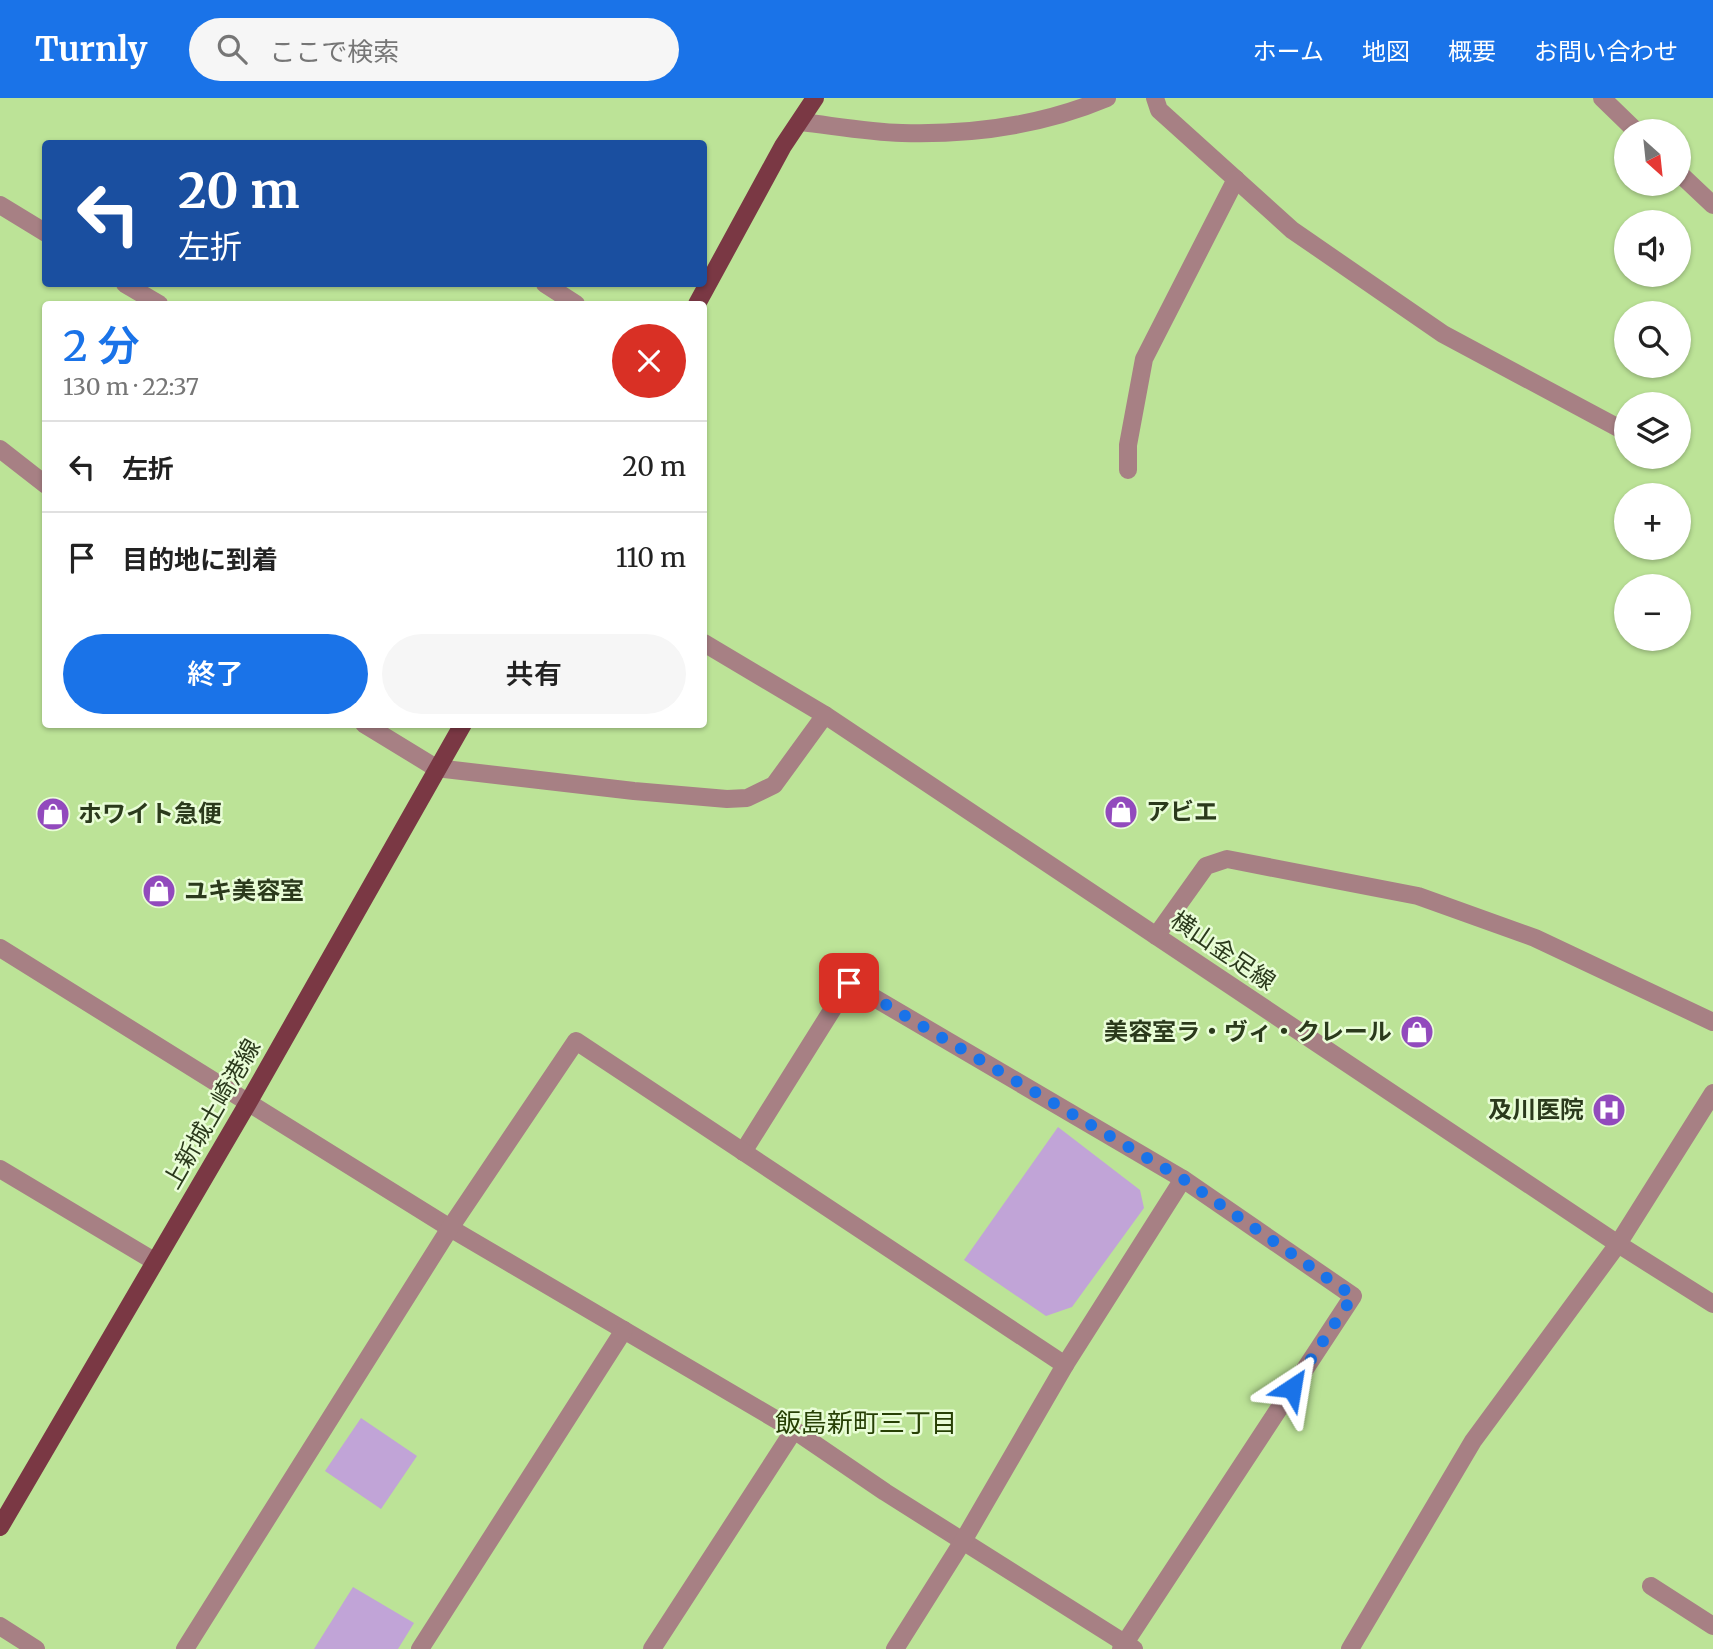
<!DOCTYPE html>
<html lang="ja">
<meta charset="utf-8">
<style>
body{margin:0;font-family:Merriweather,"Noto Sans JP",serif;background:#f6f6f6;color:#222;height:100vh;display:flex;flex-direction:column;font-size:26px;white-space:nowrap}
*{box-sizing:border-box;margin:0}
p{font-size:23px;color:#767676}
.icon{flex:none;width:38px;height:38px;fill:none;stroke:currentColor;stroke-width:2;stroke-linecap:round;stroke-linejoin:round}
.map{position:relative;flex:1;overflow:hidden}
.sheet{position:absolute;left:42px;top:203px;width:665px;height:427px;display:flex;flex-direction:column;background:#fff;border-radius:7px;box-shadow:0 2px 5px #0004}
.sheet>*{flex:none}
.hud{position:absolute;left:42px;top:42px;width:665px;height:147px;border-radius:7px;box-shadow:0 2px 5px #0004;background:#1a4fa0;color:#fff;overflow:hidden}
.needle{width:46px;rotate:153deg}
.fabs{position:absolute;left:1614px;top:21px;display:grid;gap:14px}
.fabs a{display:grid;place-items:center;width:77px;height:77px;border-radius:50%;background:#fff;box-shadow:0 2px 5px #0004;font-size:35px}
.pin{position:absolute;display:grid;place-items:center;width:60px;height:60px;color:#fff;margin:-30px;border-radius:14px;box-shadow:0 4px 10px #0006}
.me{position:absolute;width:77px;margin:-38px;rotate:33deg;stroke-linejoin:round;filter:drop-shadow(0 0 5px #0008)}
.turn{display:flex;align-items:center;gap:24px;height:147px;padding:0 21px;font-size:32px}
.turn .icon{width:91px;height:91px;stroke-width:2.5}
.turn b{display:block;font-size:49px;line-height:60px}
.round{display:grid;place-items:center;flex:none;width:74px;height:74px;border-radius:37px;background:#f6f6f6}
.summary{display:flex;align-items:center;justify-content:space-between;height:119px;padding:0 21px}
h1{font-size:42px;font-weight:600;line-height:52px;color:#1a73e8}
.cta{display:flex;gap:14px;margin-top:auto;padding:14px 21px}
.cta a{flex:1;height:80px;border-radius:42px;background:#1a73e8;color:#fff;font-size:28px;font-weight:600;line-height:80px;text-align:center}
.cta a+a{background:#f6f6f6;color:#222}
ul{padding:0;list-style:none}
li{display:flex;align-items:center;gap:21px;height:91px;padding:0 21px;border-top:2px solid #e0e0e0}
li div{flex:1}
li b{display:block;font-size:26px}
li em{font-style:normal}
header{display:flex;align-items:center;gap:42px;box-sizing:border-box;height:98px;padding:0 35px;background:#1a73e8;color:#fff}
header strong{font-size:33px}
nav{display:flex;gap:38px;margin-inline-start:auto;font-size:24px}
.search{width:490px;height:63px;background:#f6f6f6;display:flex;align-items:center;gap:18px;box-sizing:border-box;padding:0 24px;border-radius:38px;color:#767676;font-size:26px}
.map>svg:first-child{display:block}
</style>
<header>
<strong>Turnly</strong>
<div class="search"><svg class="icon" aria-label="search" viewBox="0 0 24 24"><circle cx="10" cy="10" r="6"/><path d="M15 15l6 6"/></svg>ここで検索</div>
<nav><a>ホーム</a><a>地図</a><a>概要</a><a>お問い合わせ</a></nav>
</header>
<div class="map">
<svg width="1713" height="1551" viewBox="0 0 1713 1551">
<rect width="100%" height="100%" fill="#bce397"/>
<!-- green -->
<g fill="#c1a4d7">
<polygon points="1058,1029 1140,1092 1144,1110 1072,1209 1046,1218 964,1162"/>
<polygon points="361,1320 417,1358 381,1411 325,1373"/>
<polygon points="353,1489 414,1525 398,1551 314,1551"/>
</g>
<g fill="none" stroke-linecap="round" stroke-linejoin="round">
<!-- minor -->
<g stroke="#a78084" stroke-width="18">
<polyline points="1155,0 1159,12 1292,132 1443,236 1626,334"/>
<polyline points="1602,0 1636,33"/>
<path d="M801,24c34,4 68,10 101,11 70,2 141,-8 205,-35"/>
<polyline points="1678,74 1713,107"/>
<polyline points="0,107 46,135"/>
<polyline points="125,186 159,206"/>
<polyline points="545,186 576,206"/>
<polyline points="0,351 46,387"/>
<polyline points="1128,372 1128,347 1144,261 1236,81"/>
<polyline points="704,545 825,617 1618,1146 1713,1206"/>
<polyline points="364,626 436,670 634,693 727,701 747,700 774,687 825,617"/>
<polyline points="1156,838 1206,768 1227,761 1418,798 1535,840 1713,924"/>
<polyline points="0,850 450,1130 794,1332 885,1394 1134,1551"/>
<polyline points="743,1054 849,885 1183,1081 1353,1198 1121,1551"/>
<polyline points="0,1071 154,1163"/>
<polyline points="1651,1488 1713,1528"/>
<polyline points="0,1528 36,1551"/>
<polyline points="185,1551 450,1130 576,943 1065,1267"/>
<polyline points="420,1551 624,1232"/>
<polyline points="652,1551 794,1332"/>
<polyline points="895,1551 963,1443 1065,1267 1183,1081"/>
<polyline points="1350,1551 1473,1343 1618,1146 1713,995"/>
</g>
<!-- major -->
<g stroke="#7a3844" stroke-width="18">
<polyline points="697,206 783,48 815,0"/>
<polyline points="0,1429 248,1005 463,626"/>
</g>
</g>
<g fill="none" stroke-linecap="round" stroke-linejoin="round">
<!-- route -->
<polyline stroke="#1a73e8" stroke-width="12" stroke-dasharray="0 21.6" points="849,885 1183,1081 1353,1198 1292,1290"/>
</g>
<!-- icons -->
<defs>
<symbol id="shop-disc" viewBox="-11 -11 22 22"><circle r="9.5" fill="#924abd" stroke="#e9fdd7"/><path d="M-5-2.5h2.3a2.7 3.5 0 0 1 5.4 0H5L5.5 6h-11ZM-1.5-2.5h3a1.5 2.3 0 0 0-3 0Z" fill="#fff"/></symbol>
<symbol id="hospital-disc" viewBox="-11 -11 22 22"><circle r="9.5" fill="#924abd" stroke="#e9fdd7"/><path d="M-5-5h3v3.5h4V-5h3V5h-3V1.5h-4V5h-3Z" fill="#fff"/></symbol>
</defs>
<g fill-rule="evenodd">
<use href="#shop-disc" x="1102" y="695" width="38" height="38"/>
<use href="#shop-disc" x="34" y="697" width="38" height="38"/>
<use href="#shop-disc" x="140" y="774" width="38" height="38"/>
<use href="#shop-disc" x="1398" y="915" width="38" height="38"/>
<use href="#hospital-disc" x="1590" y="993" width="38" height="38"/>
</g>
<g text-anchor="middle" stroke-width="5" stroke-linejoin="round" paint-order="stroke">
<!-- poi labels -->
<g font-size="24" font-weight="bold" fill="#2b3a1c" stroke="#e9fdd7" text-anchor="start">
<text x="1146" y="722">アビエ</text>
<text x="78" y="724">ホワイト急便</text>
<text x="184" y="801">ユキ美容室</text>
<text x="1392" y="942" text-anchor="end">美容室ラ・ヴィ・クレール</text>
<text x="1584" y="1020" text-anchor="end">及川医院</text>
</g>
<!-- street labels -->
<g font-size="24" fill="#2b3a1c" stroke="#e9fdd7">
<text transform="translate(1223 853) rotate(34)" y="8">横山金足線</text>
<text transform="translate(212 1016) rotate(-60)" y="8">上新城土崎港線</text>
</g>
<!-- neighbourhood labels -->
<g font-size="26" fill="#274005" stroke="#e9fdd7">
<text x="866" y="1334">飯島新町三丁目</text>
</g>
</g>
</svg>
<div class="fabs">
<a><svg class="needle" viewBox="-14 -14 28 28"><path d="M0-13l5 13h-10z" fill="#e53935"/><path d="M0 13l5-13h-10z" fill="#767676"/></svg></a>
<a><svg class="icon" aria-label="sound" viewBox="0 0 24 24"><path d="M4 9h4l5-4v14l-5-4H4zM17 9q2 3 0 6"/></svg></a>
<a><svg class="icon" aria-label="search" viewBox="0 0 24 24"><circle cx="10" cy="10" r="6"/><path d="M15 15l6 6"/></svg></a>
<a><svg class="icon" aria-label="layers" viewBox="0 0 24 24"><path d="M12 4l9 5-9 5-9-5zM3 14l9 5 9-5"/></svg></a>
<a>+</a>
<a>−</a>
</div>
<div class="pin" style="left:849px;top:885px;background:#d93025"><svg class="icon" aria-label="arrive" viewBox="0 0 24 24"><path d="M6 21V4h12l-3 4 3 4H6"/></svg></div>
<svg class="me" style="left:1292px;top:1290px" viewBox="-20 -20 40 40"><path d="M0-17L14 15 0 8-14 15z" fill="#1a73e8" stroke="#fff" stroke-width="4"/></svg>
<div class="hud">
<div class="turn"><svg class="icon" aria-label="left" viewBox="0 0 24 24"><path d="M17 20v-9H6M10 6l-5 5 5 5"/></svg><div><b>20 m</b>左折</div></div>
</div>
<section class="sheet">
<div class="summary"><div><h1>2 分</h1><p>130 m · 22:37</p></div><a class="round" style="background:#d93025;color:#fff"><svg class="icon" aria-label="close" viewBox="0 0 24 24"><path d="M6 6l12 12M18 6L6 18"/></svg></a></div>
<ul>
<li><svg class="icon" aria-label="left" viewBox="0 0 24 24"><path d="M17 20v-9H6M10 6l-5 5 5 5"/></svg><div><b>左折</b></div><em>20 m</em></li>
<li><svg class="icon" aria-label="arrive" viewBox="0 0 24 24"><path d="M6 21V4h12l-3 4 3 4H6"/></svg><div><b>目的地に到着</b></div><em>110 m</em></li>
</ul>
<div class="cta"><a>終了</a><a>共有</a></div>
</section>
</div>
